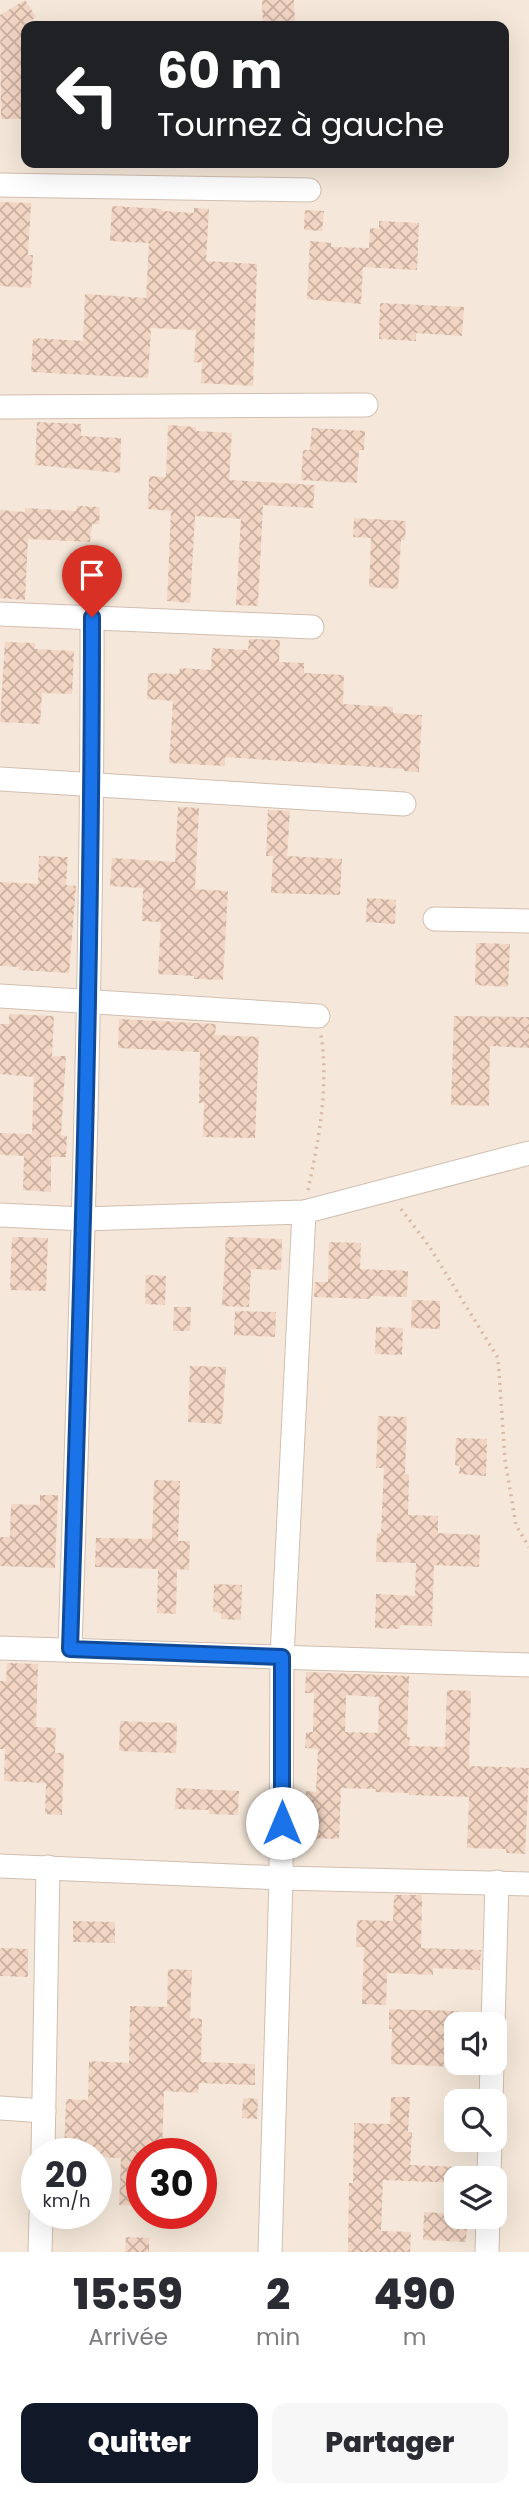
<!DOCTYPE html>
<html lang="fr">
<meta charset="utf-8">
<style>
body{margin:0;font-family:Poppins,sans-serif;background:#f7f7f7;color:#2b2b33;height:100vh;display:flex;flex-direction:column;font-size:26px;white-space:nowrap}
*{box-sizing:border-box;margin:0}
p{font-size:23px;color:#7c7c81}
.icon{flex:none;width:38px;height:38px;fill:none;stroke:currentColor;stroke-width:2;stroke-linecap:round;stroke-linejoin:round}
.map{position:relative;height:2252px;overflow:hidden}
.sheet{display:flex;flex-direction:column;background:#fff;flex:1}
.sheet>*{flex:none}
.guide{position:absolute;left:21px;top:21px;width:488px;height:147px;border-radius:14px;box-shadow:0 7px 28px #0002;background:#202124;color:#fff;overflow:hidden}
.buttons{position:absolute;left:444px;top:2012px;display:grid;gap:14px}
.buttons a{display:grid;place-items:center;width:63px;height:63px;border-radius:14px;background:#fff;box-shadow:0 7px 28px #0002;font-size:35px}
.speed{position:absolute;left:21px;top:2138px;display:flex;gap:14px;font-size:35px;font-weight:700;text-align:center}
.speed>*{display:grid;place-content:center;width:91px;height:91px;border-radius:50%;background:#fff;box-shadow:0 7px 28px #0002;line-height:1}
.speed small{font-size:18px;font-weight:400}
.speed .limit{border:10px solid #d22;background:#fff;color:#111}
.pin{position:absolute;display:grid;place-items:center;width:60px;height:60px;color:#fff;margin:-72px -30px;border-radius:50% 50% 50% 0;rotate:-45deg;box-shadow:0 0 7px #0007}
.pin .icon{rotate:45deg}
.me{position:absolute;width:77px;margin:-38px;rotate:0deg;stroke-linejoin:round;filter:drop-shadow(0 0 5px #0008)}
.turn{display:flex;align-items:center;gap:24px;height:147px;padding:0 21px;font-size:32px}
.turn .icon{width:91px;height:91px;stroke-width:2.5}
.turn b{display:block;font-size:49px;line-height:60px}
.eta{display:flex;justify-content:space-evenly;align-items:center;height:119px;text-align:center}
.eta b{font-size:42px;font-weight:800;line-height:49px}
.button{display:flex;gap:14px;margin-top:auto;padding:14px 21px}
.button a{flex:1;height:80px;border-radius:14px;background:#111827;color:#fff;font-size:28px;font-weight:800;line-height:80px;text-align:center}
.button a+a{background:#f7f7f7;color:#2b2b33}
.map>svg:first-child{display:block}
</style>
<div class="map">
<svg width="529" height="2252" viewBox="0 0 529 2252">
<defs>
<pattern id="building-cross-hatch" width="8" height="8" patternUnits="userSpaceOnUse" patternTransform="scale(1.75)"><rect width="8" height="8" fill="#f3d5c3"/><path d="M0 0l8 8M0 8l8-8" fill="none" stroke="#cab0a1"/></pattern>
</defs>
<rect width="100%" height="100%" fill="#fdf6ec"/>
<!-- residential -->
<path fill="#f5e8da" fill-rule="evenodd" d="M0,0h529v2252h-529zM26,26h478v137h-478zM457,2025h38v38h-38zM457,2102h38v38h-38zM37,2154h59v60h-59zM142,2154h59v60h-59zM457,2179h38v38h-38z"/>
<!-- building -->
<g fill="url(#building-cross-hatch)" fill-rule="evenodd">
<polygon points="25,0 36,17 26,24 26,119 1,119 0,15"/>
<polygon points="262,0 294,0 295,26 263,26"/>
<polygon points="0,202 31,203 28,255 33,255 31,288 0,286"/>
<polygon points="112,206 162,209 162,211 194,213 194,208 209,209 206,261 257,264 253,386 201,383 202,363 194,362 196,330 151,328 148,378 31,372 33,338 83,341 85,294 146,298 149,243 110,241"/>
<polygon points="305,210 324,211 322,231 304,230"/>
<polygon points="379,221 419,223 417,270 363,267 361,304 307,299 310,241 331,243 331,247 369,248 370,228 379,229"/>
<polygon points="380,303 464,307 462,336 416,333 416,341 379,339"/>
<polygon points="37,422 81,424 81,436 121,438 120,473 35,465"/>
<polygon points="168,425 196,427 196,431 232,433 229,480 315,485 313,508 263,505 258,606 236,605 241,519 195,516 190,603 167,601 171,511 148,509 149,476 166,477"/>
<polygon points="312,428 365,431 364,450 359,450 357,483 301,480 303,450 310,450"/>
<polygon points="77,506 100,507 99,524 92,524 90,542 28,539 25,600 0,598 0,510 25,512 25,508 76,511"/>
<polygon points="354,518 406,521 405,540 401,540 398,589 369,587 371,538 353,537"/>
<polygon points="249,639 280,640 279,662 304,663 304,673 344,675 343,704 393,707 393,713 422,715 419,772 404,771 404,769 225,757 225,766 169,763 173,701 147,699 148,673 179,674 180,668 211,670 212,648 248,650"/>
<polygon points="5,642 35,643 35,649 74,651 72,694 42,693 40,724 0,722"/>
<polygon points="178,807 199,808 195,889 228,891 223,980 194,979 194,976 158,974 161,922 142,921 143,888 110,886 112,858 175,862"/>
<polygon points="268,810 290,811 287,856 342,859 340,895 271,893 273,856 266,856"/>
<polygon points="39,856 68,857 66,885 76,886 69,973 19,970 19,967 0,966 0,882 38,884"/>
<polygon points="367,898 396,900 395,924 366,922"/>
<polygon points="476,943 510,944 508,987 475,985"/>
<polygon points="9,1014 54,1016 52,1056 66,1056 61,1135 67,1136 66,1157 51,1157 51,1192 23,1190 24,1156 0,1155 0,1133 32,1134 34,1077 0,1074 0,1024 9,1024"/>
<polygon points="454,1016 529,1017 529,1048 490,1046 489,1106 451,1105"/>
<polygon points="119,1019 216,1024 215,1035 259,1037 255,1138 203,1137 204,1103 199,1103 200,1052 118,1048"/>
<polygon points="12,1237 48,1238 46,1291 10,1290"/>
<polygon points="226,1237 282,1239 281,1270 251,1269 249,1307 222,1306"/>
<polygon points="329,1242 361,1243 360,1269 408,1271 407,1297 371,1296 371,1299 314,1297 315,1282 328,1282"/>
<polygon points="146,1275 166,1276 165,1305 145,1304"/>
<polygon points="412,1300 440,1301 440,1329 411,1328"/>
<polygon points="174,1307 191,1307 190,1331 173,1331"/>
<polygon points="235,1311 276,1312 275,1337 234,1335"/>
<polygon points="376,1327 403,1328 402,1355 375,1354"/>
<polygon points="190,1366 226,1367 222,1424 188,1422"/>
<polygon points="378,1416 407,1417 405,1474 409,1474 408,1515 438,1516 438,1533 480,1535 479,1567 434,1565 432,1626 400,1625 399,1629 375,1628 376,1594 415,1596 416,1563 376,1562 377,1533 381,1533 384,1468 376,1468"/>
<polygon points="456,1438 487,1439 486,1476 459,1474 460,1466 455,1465"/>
<polygon points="154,1480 180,1481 178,1541 190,1541 189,1570 177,1569 176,1614 157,1613 158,1569 95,1567 96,1538 152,1539"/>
<polygon points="40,1495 58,1495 55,1568 0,1566 0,1537 10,1537 11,1504 40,1505"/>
<polygon points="214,1584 242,1585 241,1620 221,1619 221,1613 213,1612"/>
<polygon points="7,1663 38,1664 36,1727 56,1728 55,1753 64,1753 62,1815 45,1814 46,1783 4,1781 5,1749 0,1749 0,1681 6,1681"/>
<path d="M306,1672l103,4 -2,61h3l-1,9 36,1 2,-57 24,1 -2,75 60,2 -4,86 -19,-1v-4l-39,-1 2,-51 -60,-2v-2l-34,-1 1,-3 -35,-1 -2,51 -34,-1 1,-47 10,1 2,-43 -13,-1 1,-16h7l1,-39h-9zM346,1695l33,2 -1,36 -33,-1z"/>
<polygon points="120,1721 177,1723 176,1753 119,1751"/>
<polygon points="176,1788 239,1791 238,1815 209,1814 209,1810 175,1809"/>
<polygon points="394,1895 422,1895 421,1948 481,1950 480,1970 433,1968 433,1975 387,1973 386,2005 362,2004 364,1947 356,1947 357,1920 393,1921"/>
<polygon points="73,1921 115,1922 115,1943 73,1942"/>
<polygon points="0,1948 28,1949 28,1977 0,1976"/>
<polygon points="168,1969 192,1970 190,2018 202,2019 201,2062 255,2064 255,2085 199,2083 198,2093 164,2091 162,2154 142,2154 142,2206 119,2205 121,2158 96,2157 96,2154 64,2154 66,2099 88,2100 89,2061 129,2063 130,2006 167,2007"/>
<polygon points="389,2009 457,2011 457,2067 391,2064 392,2029 389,2029"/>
<polygon points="391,2097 410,2097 408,2132 412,2133 410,2165 457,2167 457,2183 383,2180 381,2231 411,2232 410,2252 348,2252 349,2183 353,2183 354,2123 390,2124"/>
<polygon points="243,2098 258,2099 257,2119 242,2118"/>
<polygon points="424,2212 457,2214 457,2217 467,2217 466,2242 423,2240"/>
<polygon points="126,2237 149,2238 149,2252 125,2252"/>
</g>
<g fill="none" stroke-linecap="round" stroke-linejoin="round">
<defs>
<g id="minor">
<polyline points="0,185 309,190"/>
<polyline points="0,407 366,405"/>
<polyline points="0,614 312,627"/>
<polyline points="0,779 404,804"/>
<polyline points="435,919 529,921"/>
<polyline points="0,996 318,1016"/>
<polyline points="0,1215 83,1219 304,1212 529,1153"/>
<polyline points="0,1648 529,1665"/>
<path d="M70,1649c11,-344 23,-688 22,-1032"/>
<polyline points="0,1866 281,1878 529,1884"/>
<polyline points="493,2025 497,1882"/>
<polyline points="491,2102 492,2063"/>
<polyline points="0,2108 44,2111"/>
<polyline points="43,2154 48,1867"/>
<polyline points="489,2179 490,2140"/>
<polyline points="40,2252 41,2214"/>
<polyline points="270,2252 281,1878 282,1657 304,1212"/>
<polyline points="487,2252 488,2217"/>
</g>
</defs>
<!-- minor casing -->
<use href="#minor" stroke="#d1beb0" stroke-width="25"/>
<!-- path -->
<g stroke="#d9b8a5" stroke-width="3.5" stroke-dasharray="2 5" stroke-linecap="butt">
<path d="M308,1190c11,-52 21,-103 13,-155"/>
<polyline points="401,1209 429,1246 498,1358 505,1460 516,1525 529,1547"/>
</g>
<!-- minor -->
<use href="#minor" stroke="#fff" stroke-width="23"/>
</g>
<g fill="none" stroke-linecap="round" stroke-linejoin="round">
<defs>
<path id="route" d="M92,617c0,344 -11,688 -22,1032l212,8v166"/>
</defs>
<!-- route casing -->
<use href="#route" stroke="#114b97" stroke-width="18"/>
<!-- route -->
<use href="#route" stroke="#1a73e8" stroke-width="12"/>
</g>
</svg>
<div class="buttons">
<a><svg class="icon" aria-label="sound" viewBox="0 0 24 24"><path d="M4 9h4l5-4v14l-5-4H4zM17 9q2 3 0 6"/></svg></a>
<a><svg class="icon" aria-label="search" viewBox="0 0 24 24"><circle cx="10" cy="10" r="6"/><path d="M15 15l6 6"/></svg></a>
<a><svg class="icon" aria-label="layers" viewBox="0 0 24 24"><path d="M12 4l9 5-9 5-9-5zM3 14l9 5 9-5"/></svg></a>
</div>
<div class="speed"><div>20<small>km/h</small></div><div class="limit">30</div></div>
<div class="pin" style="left:92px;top:617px;background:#d93025"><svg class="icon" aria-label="arrive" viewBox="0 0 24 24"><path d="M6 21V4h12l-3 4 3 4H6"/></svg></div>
<svg class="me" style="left:282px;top:1823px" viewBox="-20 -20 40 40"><circle r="19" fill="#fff"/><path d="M0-13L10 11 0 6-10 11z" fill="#1a73e8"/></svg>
<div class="guide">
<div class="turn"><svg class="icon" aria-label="left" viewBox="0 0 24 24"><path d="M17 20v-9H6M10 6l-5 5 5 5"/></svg><div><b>60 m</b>Tournez à gauche</div></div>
</div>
</div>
<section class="sheet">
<div class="eta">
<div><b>15:59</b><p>Arrivée</p></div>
<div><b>2</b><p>min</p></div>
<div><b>490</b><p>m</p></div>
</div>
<div class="button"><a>Quitter</a><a>Partager</a></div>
</section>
